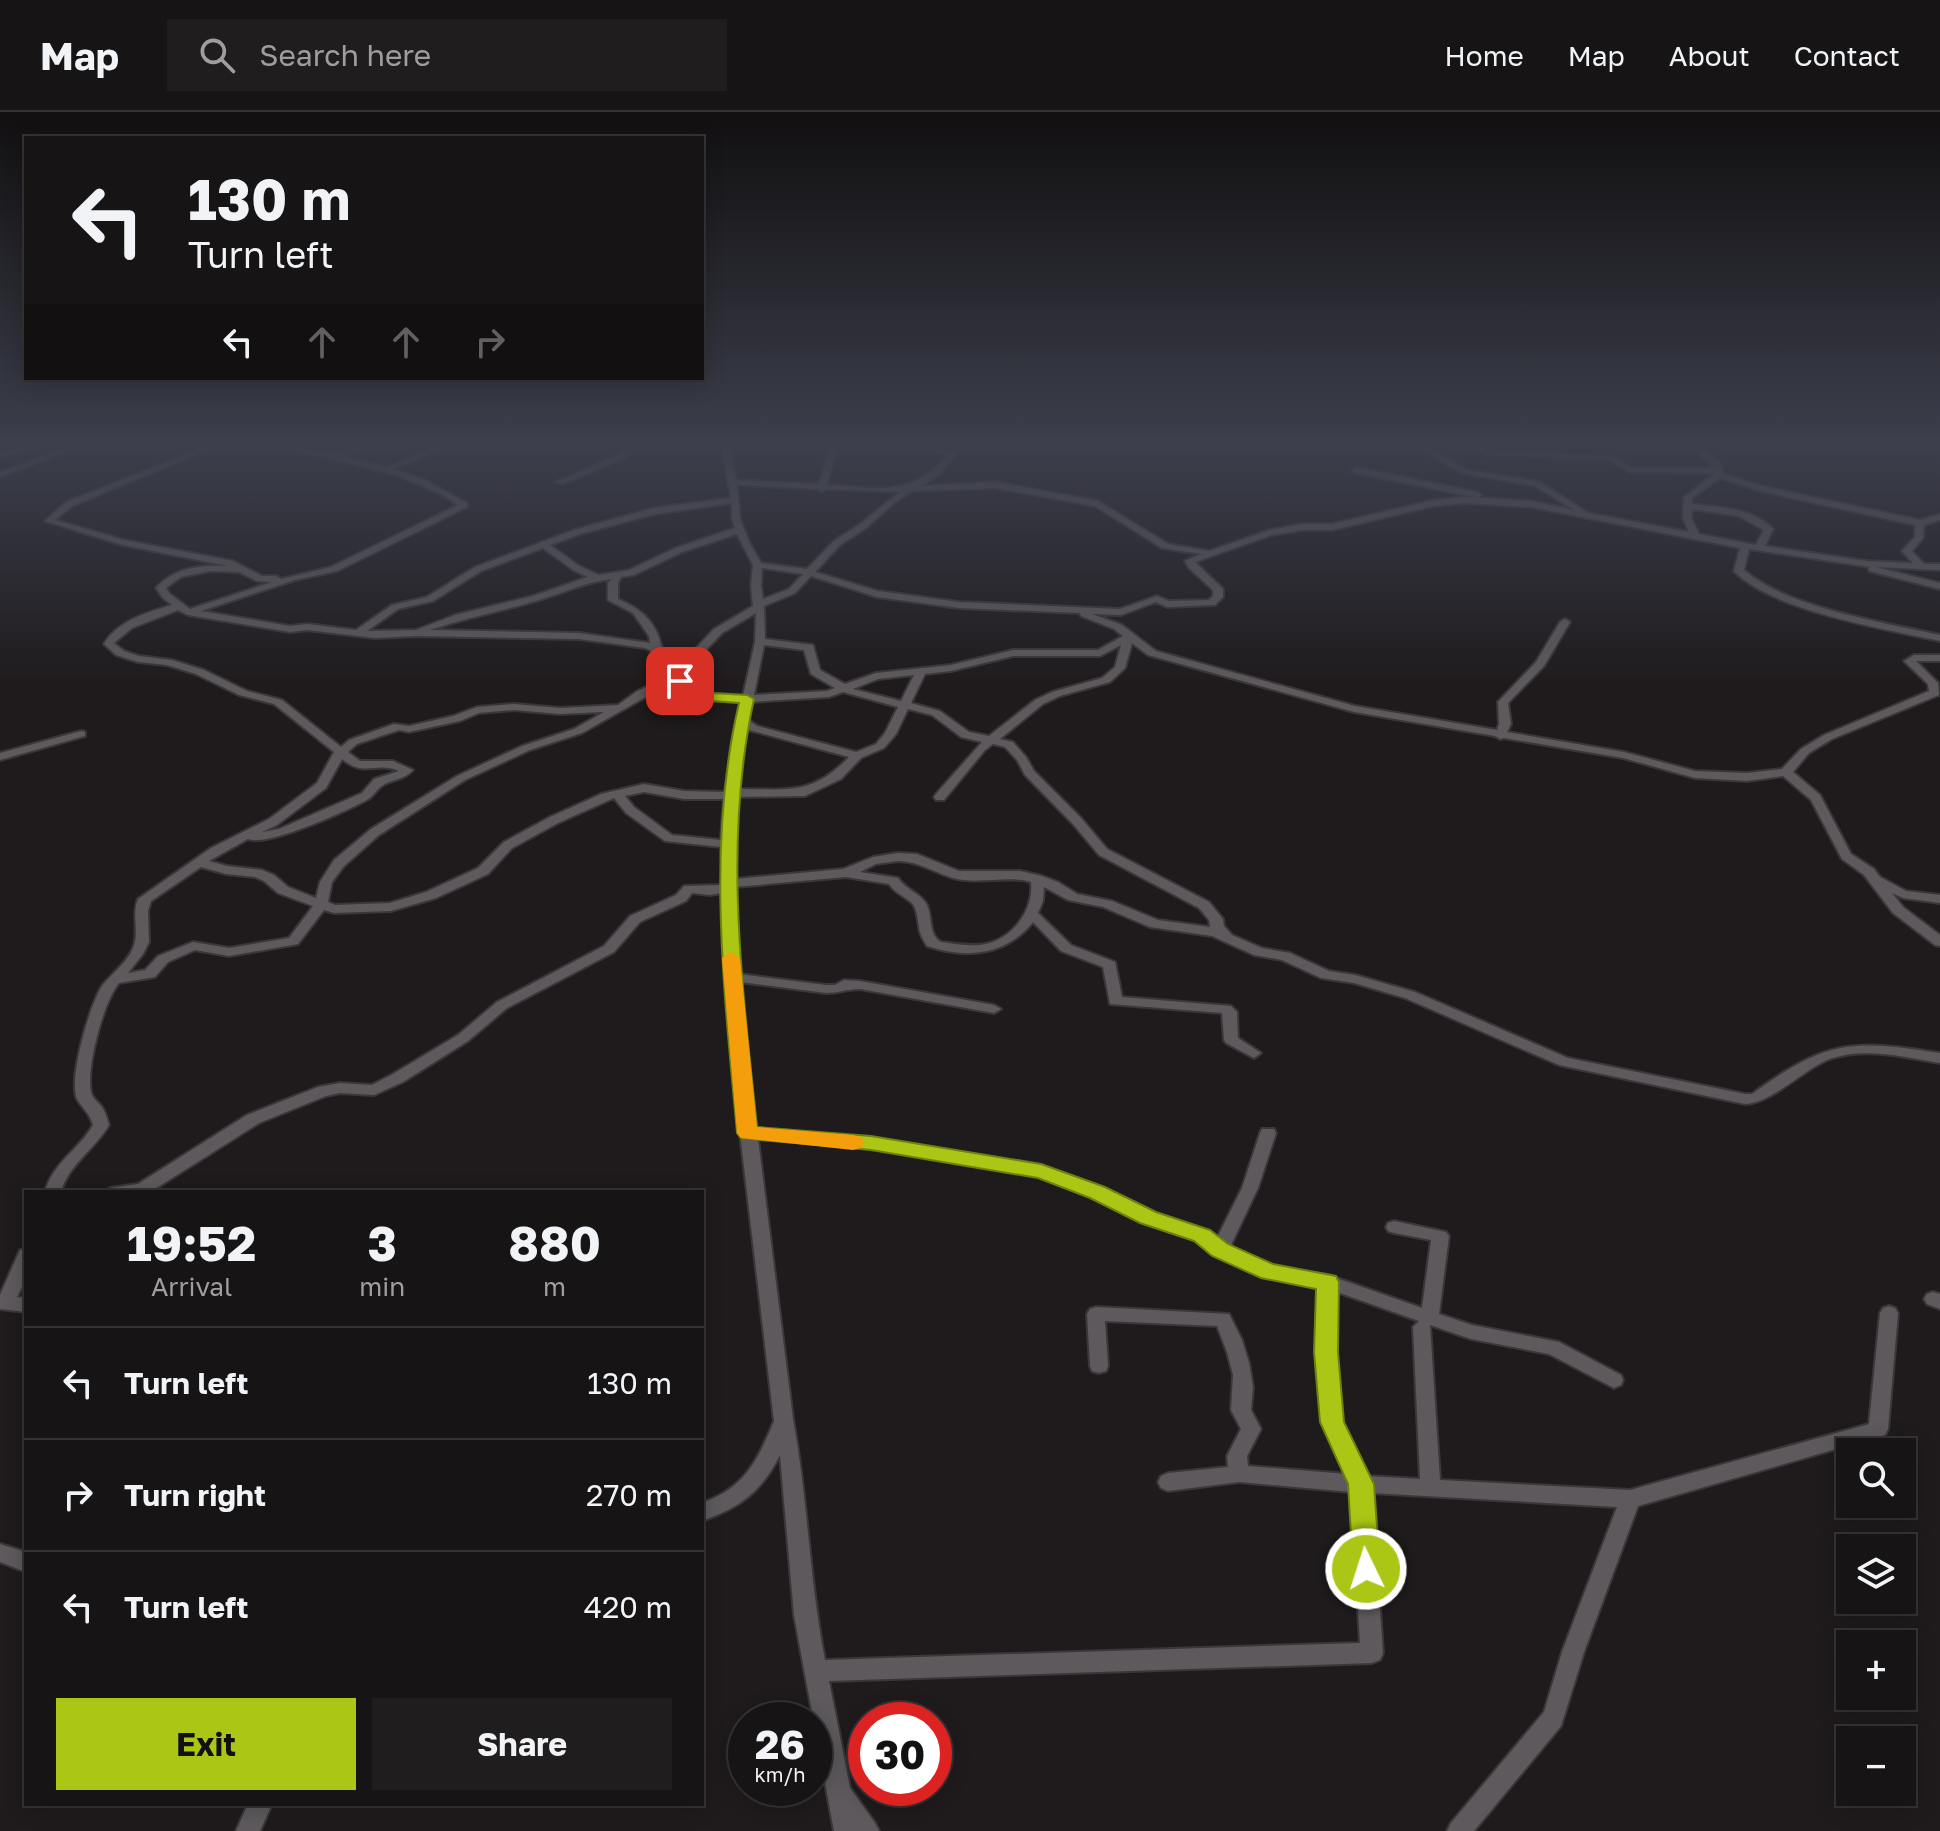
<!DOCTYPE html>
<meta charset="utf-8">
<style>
body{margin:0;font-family:"Golos Text",sans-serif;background:#201d1f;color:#f1f3f6;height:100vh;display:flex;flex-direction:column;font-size:30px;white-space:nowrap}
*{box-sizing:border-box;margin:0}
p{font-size:26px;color:#9e9ea1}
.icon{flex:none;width:44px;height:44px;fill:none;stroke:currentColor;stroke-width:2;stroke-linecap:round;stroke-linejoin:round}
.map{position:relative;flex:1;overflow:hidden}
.details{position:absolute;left:24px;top:1078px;width:680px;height:616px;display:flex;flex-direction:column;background:#171416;border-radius:0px;box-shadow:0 4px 20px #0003,0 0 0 2px #363335}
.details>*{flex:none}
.top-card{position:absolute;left:24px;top:24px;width:680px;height:244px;border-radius:0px;box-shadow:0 4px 20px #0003,0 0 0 2px #363335;background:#171416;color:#f1f3f6;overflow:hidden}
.fabs{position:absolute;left:1836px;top:1326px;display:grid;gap:16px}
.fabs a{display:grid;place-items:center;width:80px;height:80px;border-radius:0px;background:#171416;box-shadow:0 4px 20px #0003,0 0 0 2px #363335;font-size:40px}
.speed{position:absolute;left:728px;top:1590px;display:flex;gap:16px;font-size:40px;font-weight:700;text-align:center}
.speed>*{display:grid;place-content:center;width:104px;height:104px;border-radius:50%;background:#171416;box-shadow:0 4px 20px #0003,0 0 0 2px #363335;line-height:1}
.speed small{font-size:20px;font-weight:400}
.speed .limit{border:12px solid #d22;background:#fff;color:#111}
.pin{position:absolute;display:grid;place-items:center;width:68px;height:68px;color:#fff;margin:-34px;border-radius:16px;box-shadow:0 4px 12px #0006}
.me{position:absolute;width:88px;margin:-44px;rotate:356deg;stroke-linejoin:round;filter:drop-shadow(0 0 6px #0008)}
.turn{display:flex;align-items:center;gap:28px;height:168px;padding:0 32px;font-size:36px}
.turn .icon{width:104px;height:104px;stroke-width:2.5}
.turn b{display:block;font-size:56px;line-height:68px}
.lanes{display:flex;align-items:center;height:76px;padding:0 32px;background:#0003;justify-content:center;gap:40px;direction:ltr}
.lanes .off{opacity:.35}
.eta{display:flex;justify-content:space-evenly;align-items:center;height:136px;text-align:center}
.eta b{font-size:48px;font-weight:700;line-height:56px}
.cta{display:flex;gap:16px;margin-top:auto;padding:16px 32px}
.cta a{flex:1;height:92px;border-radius:0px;background:#abc615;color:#111;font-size:32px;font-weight:700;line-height:92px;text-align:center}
.cta a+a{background:#201d1f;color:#f1f3f6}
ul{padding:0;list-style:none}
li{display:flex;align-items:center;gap:24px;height:112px;padding:0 32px;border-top:2px solid #363335}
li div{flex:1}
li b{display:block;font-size:30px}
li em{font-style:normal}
header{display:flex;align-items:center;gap:48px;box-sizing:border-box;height:112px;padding:0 40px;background:#171416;border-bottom:2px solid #363335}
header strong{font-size:38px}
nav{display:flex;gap:44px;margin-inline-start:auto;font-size:28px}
.search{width:560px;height:72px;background:#201d1f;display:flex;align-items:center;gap:20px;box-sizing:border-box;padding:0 28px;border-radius:0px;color:#9e9ea1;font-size:30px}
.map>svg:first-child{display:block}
</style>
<header>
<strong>Map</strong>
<div class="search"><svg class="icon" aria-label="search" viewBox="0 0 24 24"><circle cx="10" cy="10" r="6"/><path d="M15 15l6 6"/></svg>Search here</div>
<nav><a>Home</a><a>Map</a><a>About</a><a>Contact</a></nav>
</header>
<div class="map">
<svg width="1940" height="1719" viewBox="0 0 1940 1719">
<rect width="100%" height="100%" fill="#1f1b1d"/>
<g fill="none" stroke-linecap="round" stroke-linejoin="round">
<defs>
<g id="minor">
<polygon points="28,332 39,332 0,347 0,342"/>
<polygon points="76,332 87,332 0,365 0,360"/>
<polygon points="132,332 145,332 133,336 129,334"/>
<path d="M212,332h10l-150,62 -17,14 69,20 109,21 29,15h14l5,3 50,-12 127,-62 -17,-11 -47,-20 -126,-30c22,0 45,10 64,10 17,-1 33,-10 51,-10l-41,12 44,11 58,-23h11l-61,25 31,11 42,23v4l-130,64 -42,9 -94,31 89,15 17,-2 49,6 36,-25 35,-8 48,-30 99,-37 80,-22 77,-10 -10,-54h8l7,36 83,4 12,-40h8l-12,41c51,2 82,14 119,-29l-32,-12h11l25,8 7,-8h8l-25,30 -19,12 74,-4 103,19 70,43 41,7 61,-21 32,-6h30l102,-24 31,-3 66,4 43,9 -39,-24 -74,-13 -48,-29h9l44,25 74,13 48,31 101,19 -6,-14 1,-21 31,-24 -86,-1 -18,-12 -124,-5 -21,-11h10l13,7 124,5 18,12h83l-17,-17 -17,-7 19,2 11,-2 -5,5 16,15 2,10 39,12 158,34 20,-6v6l-16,5 -1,13 -11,13 12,13h16v6l-64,-3 64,16v6l-71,-18v-4l-120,-18 -5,21c44,38 139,52 196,65v6c-55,-12 -167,-30 -206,-70l6,-23 -209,-41 -66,-4 -31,3 -102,24h-30l-30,5 -77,27 28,27v8l-8,8 -48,2 -11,-5 -35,13 -29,-1 30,11 34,26 199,55 142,24 2,-6 -1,-22 38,-40 24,-40 5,-3 5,3 -26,44 -36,37 3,21 -4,8 117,20 71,19 52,2 35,-4 19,-20 23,-14 105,-44 -1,-7 -24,-23 10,-6h26v6h-24l22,22 1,12 -107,44 -23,14 -16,19 27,23 31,59 23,15 6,8 26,14 34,4v8l-37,-5 -11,-5 11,14 37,28v11l-5,-1 -42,-32 -29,-38 -22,-16 -31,-59 -28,-24 -36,5 -52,-3 -72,-20 -119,-20 -4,1 -5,-3 -141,-24 -206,-57 -16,-12 -7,25 -15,14 -50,14 -17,8 -43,35 13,3 13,15 8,14 47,47 26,31 102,53 14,17 1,7 8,9 30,13 28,5 39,18 26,4 60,17 153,66 177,36h7c74,-54 99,-55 188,-41v10c-36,-6 -78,-17 -113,-3 -25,11 -57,44 -82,44l-186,-39 -154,-67 -51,-15 -33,-5 -39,-18 -28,-5 -42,-19 -62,-9 -47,-20 -35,-7 -24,-13 -1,14 -5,12 33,32 44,17 7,35 109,9 6,6 1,26 23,15 -7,5 -28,-15 -2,-3 -2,-27 -112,-9 -7,-37 -42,-16 -28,-29c-27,34 -67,37 -106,24 -12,-18 -6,-24 -13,-40 -3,-7 -18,-11 -25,-22l-43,-7 -111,10 4,87 87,11h9l9,-5 16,1 134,24 7,4 -7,4 -134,-24c-13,0 -21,4 -34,4l-86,-11 16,146 115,10 170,27 62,23 51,26 54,18 9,6 25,-50 18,-55 2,-4h12l2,4 -18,55 -28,59 42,19 56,9 94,33 9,-68 -37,-7 -6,-2 -2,-4 2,-4 6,-2 52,11 3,4 -10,78 33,11 87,17 62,33 2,5 -2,5 -7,3 -65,-34 -78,-15 -41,-14 10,155 190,10 239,-66 11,-111 3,-5 6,-2 6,2 3,5 -10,116 -3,6 -247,71 -54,146 -23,74 -87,105h-27l4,-8 93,-111 18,-60 55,-145 -245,-14 11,160 -3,7 -8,3 -543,18 21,107 25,35 4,8h-45l-40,-216 -14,-160c-19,37 -39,52 -78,66v-18c43,-15 56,-43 72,-82l-34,-288 -15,-156 -3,-84 -12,2 -18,-2 -6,8 -46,21 -26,30 -107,56 -39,33 -65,41 -29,13 -34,-2 -14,3 -67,27 -109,69h-42l2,-4 28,-4 109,-69 71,-28 22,-4 32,2 21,-11 65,-39 39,-33 107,-56 26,-30 46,-21 8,-9 38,-1 -1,-38 -56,-6 -39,-28 -12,-15 -56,25 -46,25 -24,26 -52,24 -45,13 -57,2 -10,-3 -26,34 -69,12 -34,-6 -27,12 -13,15 -36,6c-16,20 -33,84 -28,109 2,7 7,10 11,15 4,6 5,12 7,18 -14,24 -41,40 -48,67h-16c8,-30 34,-42 48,-67 -4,-13 -10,-16 -16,-26 -9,-20 13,-95 25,-113 10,-13 25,-23 31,-38 7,-16 -2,-33 5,-49l73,-51 58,-29 48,-36 17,-31 -60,-48 -35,-9 -43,-21 -29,-9 -29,-3 -22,-7 -12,-11c13,-23 44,-32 68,-39l-9,-7 -7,-10c19,-21 45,-23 72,-22l-105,-21 -78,-24 21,-19zM1720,366l40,13 155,34v12l-13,14 11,12 -46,-2 -102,-15 8,-17c-21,-22 -53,-21 -81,-25v-6zM737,373l81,4 4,3 4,-3 74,3 -40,32 -26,17 -27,28 -46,-6 -12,-21 -9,-23zM995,376l100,18 67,42 39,6 -16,7 4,7 24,22v6l-4,4 -40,1 -12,-5 -37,13 -161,-7 -81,-11 -63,-19 25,-27 26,-17 28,-25 18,-12zM732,391v16l3,9 -59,20 -47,22 -30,5 -20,-9 -29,-21 30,-11 75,-20zM1692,397l47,7 25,14 -8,15 -57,-11 -8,-16zM737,422l16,31 -2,21 2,20 -39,23 -28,30 -24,-11c-6,-27 -21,-39 -44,-49v-16l3,-6 13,-2 48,-23zM543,436l30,22 15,7 -55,19 -78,19 -39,15 -49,1 31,-22 35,-8 48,-30zM762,456l41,6 -14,15 -26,10 -2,-13zM210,459l29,1 18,9 15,1 -82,27 -20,-15 -4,-6 15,-11zM811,464l66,21 82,11 121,5 1,3 33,13 9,7 -25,14h-85l-62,15 -75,8 -31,11 -25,-14 -7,-25 -48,-6 -1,-33 31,-13zM611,467l-3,4v17l25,13 16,23 1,7 -71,-10 -149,-3c36,-12 72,-19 109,-30 24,-7 47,-18 72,-21zM178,498l10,5 102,17 17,-2 68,8 41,-2 163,3 66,9 36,17 -8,8 -37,19 -18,13 -58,3 -46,-4 -37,3 -24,9 -44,10 -15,-2 -45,16 -8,7 -59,-47 -35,-9 -43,-21 -32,-10 -33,-4 -15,-5 -10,-8 18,-15zM756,501l-1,29 -12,54 -53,-4 -8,-17 40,-42zM764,533l40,5 7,24 24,14 -8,3 -73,4zM1121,533l-6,22 -13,11 -50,14 -17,8 -46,36 -20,-4 -29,-21 -29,-8 14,-29 26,-3 62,-15h87zM914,563l-13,26 -48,-12 25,-10zM674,569l7,15 7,3 53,3 -9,39 -7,51 -41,-1 -40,-7 -43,10 -51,23 -46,25 -26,26 -52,24 -36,11 -55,2 -7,-3 4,-20 12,-16 35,-31 86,-55 65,-30 52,-17zM843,580l55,15 -13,26 -9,11 -20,8 -99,-26 -9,-6 4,-18 77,-5zM908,597l24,6 29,22 21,5 -46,52 -2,3 2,3h8l41,-50 8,-6 12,3 12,13 8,15 48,49 26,31 100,53 10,12 1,7 -52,-7 -46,-19 -35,-7 -19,-12 -16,-6 -22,-5h-61l-42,-17 -19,-1 -25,4 -30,12 -108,10 -2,-35 4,-47 68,-1 36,-17 20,-21 23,-10 12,-14zM514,598l46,4 44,-2 -30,17 -52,17 -65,30 -86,53 -37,31 -14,22 -4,16 -28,-11 -14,-12 -12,-5 -35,-4 -18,-5 39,-22c20,8 98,-28 119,-39 7,-4 11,-13 18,-16 10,-5 20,-5 28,-14l-20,-9h-33l-12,-9 9,-8 42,-14 10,2 51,-11 19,-8zM746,616l3,2 100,27c-37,39 -62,32 -111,32zM342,647c23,19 34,2 57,12l-25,8 -12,14 -83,36 -17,3 15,-7 49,-37zM644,680l40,7h40l-3,41 -49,-5 -38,-28 -9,-11zM898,749c23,1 35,11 55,17 25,7 53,-3 78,4 3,28 -18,56 -45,62 -14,3 -31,0 -45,-2 -13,-8 -8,-23 -14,-37 -6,-12 -20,-14 -29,-27l-38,-6 16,-8zM201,755l25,7 29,3 9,4 14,12 35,13 -24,32 -60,10 -36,-6 -35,14 -13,14 -17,3 15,-19 6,-12 -1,-31 3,-10zM758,1027l113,9 168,28 52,20 51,26 54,18 18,15 49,22 56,10 -2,65 5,70 25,52 -99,-8 -1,-10 14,-27 -10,-19 2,-23 -4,-24 -7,-23 -13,-26 -133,-7 -6,2 -3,5 3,52 2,5 7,2 7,-2 2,-5 -3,-45 112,5 10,26 6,23 -2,35 10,19 -14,27 1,11 -60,6 -7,3 -3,6 3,6 7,3 71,-9 112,10 9,151 -535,17c-16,-80 -17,-161 -32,-241zM1337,1180l82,29 -6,6 7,152 -53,-3 -25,-54 -7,-70z"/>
<polygon points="625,332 633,332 632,340 625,346 563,372 556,370 619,342 624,339"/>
<polygon points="1355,355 1478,380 1482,383 1478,386 1356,361 1352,359"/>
<polygon points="81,619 85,620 85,624 0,648 0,641"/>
<polygon points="26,1137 26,1167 17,1185 26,1186 26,1200 0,1197 0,1183 20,1138"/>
<polygon points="1933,1180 1940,1182 1940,1197 1927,1192 1924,1187 1927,1182"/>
<polygon points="0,1432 26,1440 26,1460 0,1450"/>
<polygon points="248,1692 272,1692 260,1719 236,1719"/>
</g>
</defs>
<!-- minor casing -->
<use href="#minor" stroke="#3a3739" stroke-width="4"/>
<!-- minor -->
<use href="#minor" fill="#5d595c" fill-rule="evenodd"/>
</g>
<!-- sky -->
<linearGradient id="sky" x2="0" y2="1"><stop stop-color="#110f10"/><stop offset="0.58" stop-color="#3c3f4c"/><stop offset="1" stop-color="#3c3f4c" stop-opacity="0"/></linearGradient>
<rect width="1940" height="572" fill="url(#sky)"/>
<!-- route -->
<path fill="#abc615" stroke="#6f810e" stroke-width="2" d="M680,565l5,1 9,14 53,3 7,4c-31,142 -12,285 3,428l114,9 170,28 64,23 51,25 54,18 18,14 45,20 63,12 3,6 -1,70 6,70 30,62 6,85 -4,8 -10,4 -9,-4 -4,-8 -5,-85 -28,-62 -6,-70 2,-63 -55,-11 -49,-22 -18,-15 -54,-18 -50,-25 -52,-20 -167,-28 -130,-12 -4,-5c-13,-143 -31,-288 2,-430l-55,-4 -11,-18z"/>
<!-- slow -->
<polygon fill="#f59e0b" points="731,840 740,846 757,1015 853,1023 861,1025 864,1031 861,1036 853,1038 741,1026 737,1021 722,846"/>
</svg>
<div class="fabs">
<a><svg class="icon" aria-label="search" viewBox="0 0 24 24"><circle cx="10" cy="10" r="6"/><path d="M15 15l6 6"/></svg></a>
<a><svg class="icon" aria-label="layers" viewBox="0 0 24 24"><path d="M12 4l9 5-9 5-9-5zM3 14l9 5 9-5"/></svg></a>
<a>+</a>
<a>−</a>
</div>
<div class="speed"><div>26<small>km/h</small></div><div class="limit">30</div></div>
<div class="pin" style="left:680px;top:569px;background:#d93025"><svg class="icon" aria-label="arrive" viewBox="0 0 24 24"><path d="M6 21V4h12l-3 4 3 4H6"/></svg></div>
<svg class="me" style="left:1366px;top:1457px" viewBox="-20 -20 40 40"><circle r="17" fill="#abc615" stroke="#fff" stroke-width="3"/><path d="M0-11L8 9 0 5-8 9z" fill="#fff"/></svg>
<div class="top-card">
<div class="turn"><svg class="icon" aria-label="left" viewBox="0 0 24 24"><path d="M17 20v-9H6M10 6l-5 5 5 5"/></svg><div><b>130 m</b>Turn left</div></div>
<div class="lanes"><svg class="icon" aria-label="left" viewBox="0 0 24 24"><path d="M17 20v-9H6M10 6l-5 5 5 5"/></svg><svg class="icon off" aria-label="ahead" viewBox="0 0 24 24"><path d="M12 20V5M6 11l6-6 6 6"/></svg><svg class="icon off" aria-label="ahead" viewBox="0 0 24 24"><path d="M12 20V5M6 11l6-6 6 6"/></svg><svg class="icon off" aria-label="right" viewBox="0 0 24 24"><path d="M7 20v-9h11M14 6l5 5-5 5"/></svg></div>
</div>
<section class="details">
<div class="eta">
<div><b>19:52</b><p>Arrival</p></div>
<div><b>3</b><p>min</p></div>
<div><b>880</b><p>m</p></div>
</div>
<ul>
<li><svg class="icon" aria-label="left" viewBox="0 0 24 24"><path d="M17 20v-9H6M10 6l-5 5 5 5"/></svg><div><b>Turn left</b></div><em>130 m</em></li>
<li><svg class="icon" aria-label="right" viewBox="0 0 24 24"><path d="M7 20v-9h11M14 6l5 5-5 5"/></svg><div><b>Turn right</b></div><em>270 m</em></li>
<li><svg class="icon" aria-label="left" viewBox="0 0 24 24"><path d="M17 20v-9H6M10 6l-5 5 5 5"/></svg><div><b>Turn left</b></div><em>420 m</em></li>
</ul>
<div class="cta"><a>Exit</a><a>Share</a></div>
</section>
</div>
